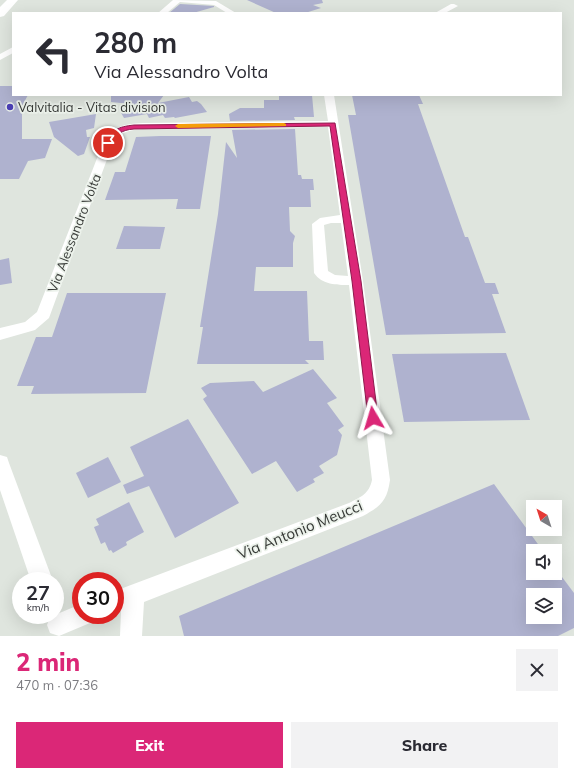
<!DOCTYPE html>
<meta charset="utf-8">
<style>
body{margin:0;font-family:Mulish,sans-serif;background:#f2f2f3;color:#2b2b33;height:100vh;display:flex;flex-direction:column;font-size:15px;white-space:nowrap}
*{box-sizing:border-box;margin:0}
p{font-size:13px;color:#7c7c81}
.icon{flex:none;width:22px;height:22px;fill:none;stroke:currentColor;stroke-width:2;stroke-linecap:round;stroke-linejoin:round}
.map{position:relative;height:636px;overflow:hidden}
.details{display:flex;flex-direction:column;background:#fff;flex:1}
.details>*{flex:none}
.banner{position:absolute;left:12px;top:12px;width:550px;height:84px;border-radius:0px;box-shadow:0 4px 16px #0002;background:#fff;color:#2b2b33;overflow:hidden}
.needle{width:26px;rotate:321deg}
.fabs{position:absolute;left:526px;top:500px;display:grid;gap:8px}
.fabs a{display:grid;place-items:center;width:36px;height:36px;border-radius:0px;background:#fff;box-shadow:0 4px 16px #0002;font-size:20px}
.speed{position:absolute;left:12px;top:572px;display:flex;gap:8px;font-size:20px;font-weight:700;text-align:center}
.speed>*{display:grid;place-content:center;width:52px;height:52px;border-radius:50%;background:#fff;box-shadow:0 4px 16px #0002;line-height:1}
.speed small{font-size:10px;font-weight:400}
.speed .limit{border:6px solid #d22;background:#fff;color:#111}
.pin{position:absolute;display:grid;place-items:center;width:34px;height:34px;color:#fff;margin:-17px;border:2px solid #fff;border-radius:50%;box-shadow:0 1px 4px #0007}
.me{position:absolute;width:44px;margin:-22px;rotate:353deg;stroke-linejoin:round;filter:drop-shadow(0 0 3px #0008)}
.turn{display:flex;align-items:center;gap:14px;height:84px;padding:0 16px;font-size:18px}
.turn .icon{width:52px;height:52px;stroke-width:2.5}
.turn b{display:block;font-size:28px;line-height:34px}
.round{display:grid;place-items:center;flex:none;width:42px;height:42px;border-radius:0px;background:#f2f2f3}
.summary{display:flex;align-items:center;justify-content:space-between;height:68px;padding:0 16px}
h1{font-size:24px;font-weight:800;line-height:30px;color:#db2777}
.cta{display:flex;gap:8px;margin-top:auto;padding:8px 16px}
.cta a{flex:1;height:46px;border-radius:0px;background:#db2777;color:#fff;font-size:16px;font-weight:800;line-height:46px;text-align:center}
.cta a+a{background:#f2f2f3;color:#2b2b33}
.map>svg:first-child{display:block}
</style>
<div class="map">
<svg width="574" height="636" viewBox="0 0 574 636">
<rect width="100%" height="100%" fill="#dfe5de"/>
<!-- building -->
<g fill="#afb2cf" fill-rule="evenodd">
<polygon points="247,0 322,0 323,3 313,5 321,8 305,13 276,13"/>
<polygon points="180,4 214,6 214,7 193,13 169,13"/>
<polygon points="0,86 13,86 13,95 28,95 22,106 22,139 52,139 45,158 28,161 19,179 0,179"/>
<polygon points="111,95 164,95 158,103 189,97 192,102 197,101 201,104 207,112 175,118 174,117 165,118 163,115 149,118 147,114 124,118 119,109 141,105 111,102"/>
<polygon points="279,95 312,95 314,117 294,117 295,120 230,121 229,114 240,108 264,108 264,100 279,100"/>
<polygon points="352,95 419,95 423,104 418,104 465,237 468,237 485,283 495,283 499,294 492,294 506,333 386,335 348,115 356,115"/>
<polygon points="96,114 94,128 86,130 87,137 90,137 84,154 78,156 54,137 49,122"/>
<polygon points="295,129 298,175 301,175 302,179 313,179 314,190 310,190 311,207 289,207 290,231 295,236 293,243 293,267 256,267 254,291 307,291 309,341 323,341 324,360 305,360 309,364 197,364 203,327 200,327 218,214 226,142 237,158 232,130"/>
<polygon points="160,136 211,136 200,209 176,209 178,199 105,200 115,172 125,172 136,137"/>
<polygon points="124,226 165,227 160,249 116,249"/>
<polygon points="9,258 12,283 0,285 0,260"/>
<polygon points="67,293 166,293 146,393 31,394 34,386 17,386 36,337 52,337"/>
<polygon points="506,353 530,420 404,422 392,354"/>
<polygon points="313,369 337,398 327,403 344,426 338,430 342,435 337,455 319,466 324,473 313,479 315,482 297,492 276,461 252,474 203,399 207,396 201,388 210,383 254,381 263,392"/>
<polygon points="188,419 239,503 175,538 149,486 127,494 123,485 144,476 130,447"/>
<polygon points="108,457 121,482 88,498 76,473"/>
<path d="M494,484l49,67h-10v22h26l15,20v35l-16,8h-374l-5,-20zM533,595h22v22h-22z"/>
<polygon points="129,502 144,532 126,542 127,545 113,553 111,550 109,551 105,542 101,544 94,527 99,525 96,519"/>
</g>
<g fill="none" stroke-linecap="round" stroke-linejoin="round">
<!-- minor -->
<g fill="#fff" fill-rule="evenodd">
<polygon points="173,0 216,1 236,13 227,13 214,5 180,2 167,13 158,13"/>
<polygon points="451,4 454,4 458,6 445,13 435,13"/>
<polygon points="13,47 13,53 0,60 0,54"/>
<path d="M324,95h10l29,186 27,199c-3,21 -9,26 -27,36l-219,86 -2,34h-22l1,-25 -6,2v-22l234,-88c12,-6 20,-9 23,-23l-23,-195c-12,0 -27,0 -35,-12l-2,-49 8,-6 20,-3 -12,-88 -185,2c-13,1 -22,2 -30,14l-64,175 -14,12 -35,10v-12l25,-6 12,-10 66,-169c11,-17 20,-19 40,-20l185,-2zM331,223h10l7,53 -13,-1 -7,-4 -4,-46z"/>
<polygon points="0,455 7,457 9,463 53,581 31,581 0,490"/>
<polygon points="81,604 81,615 93,615 90,623 59,636 50,633 47,625 50,617"/>
</g>
<!-- highway -->
<polygon fill="#fff" fill-rule="evenodd" points="7,0 18,0 4,16 0,17 0,7"/>
</g>
<!-- route -->
<path fill="#db2777" stroke="#8e194d" d="M335,123l26,158 17,137 -1,3 -4,2 -4,-2 -1,-3 -16,-137 -22,-155 -196,3c-13,1 -17,5 -24,16l-5,-2c9,-14 12,-16 29,-18z"/>
<!-- slow -->
<polygon fill="#f59e0b" points="284,123 286,124 286,126 178,128 175,126 178,124"/>
<!-- markers -->
<circle fill="#4b3fb5" stroke="#ecf2eb" stroke-width="1.5" cx="10" cy="107" r="4"/>
<g text-anchor="middle" stroke-width="3.5" stroke-linejoin="round" paint-order="stroke">
<!-- far-poi labels -->
<g font-size="13" fill="#373a37" stroke="#ecf2eb" text-anchor="start">
<text x="18" y="112">Valvitalia - Vitas division</text>
</g>
<!-- far-street labels -->
<g font-size="13" fill="#373a37" stroke="#ecf2eb">
<text transform="translate(74 233) rotate(-69)" y="5">Via Alessandro Volta</text>
</g>
<!-- street labels -->
<g font-size="15" fill="#373a37" stroke="#ecf2eb">
<text transform="translate(300 530) rotate(-22)" y="5">Via Antonio Meucci</text>
</g>
</g>
</svg>
<div class="fabs">
<a><svg class="needle" viewBox="-14 -14 28 28"><path d="M0-13l5 13h-10z" fill="#e53935"/><path d="M0 13l5-13h-10z" fill="#7c7c81"/></svg></a>
<a><svg class="icon" aria-label="sound" viewBox="0 0 24 24"><path d="M4 9h4l5-4v14l-5-4H4zM17 9q2 3 0 6"/></svg></a>
<a><svg class="icon" aria-label="layers" viewBox="0 0 24 24"><path d="M12 4l9 5-9 5-9-5zM3 14l9 5 9-5"/></svg></a>
</div>
<div class="speed"><div>27<small>km/h</small></div><div class="limit">30</div></div>
<div class="pin" style="left:108px;top:143px;background:#d93025"><svg class="icon" aria-label="arrive" viewBox="0 0 24 24"><path d="M6 21V4h12l-3 4 3 4H6"/></svg></div>
<svg class="me" style="left:373px;top:418px" viewBox="-20 -20 40 40"><path d="M0-17L14 15 0 8-14 15z" fill="#db2777" stroke="#fff" stroke-width="4"/></svg>
<div class="banner">
<div class="turn"><svg class="icon" aria-label="left" viewBox="0 0 24 24"><path d="M17 20v-9H6M10 6l-5 5 5 5"/></svg><div><b>280 m</b>Via Alessandro Volta</div></div>
</div>
</div>
<section class="details">
<div class="summary"><div><h1>2 min</h1><p>470 m · 07:36</p></div><a class="round"><svg class="icon" aria-label="close" viewBox="0 0 24 24"><path d="M6 6l12 12M18 6L6 18"/></svg></a></div>
<div class="cta"><a>Exit</a><a>Share</a></div>
</section>
